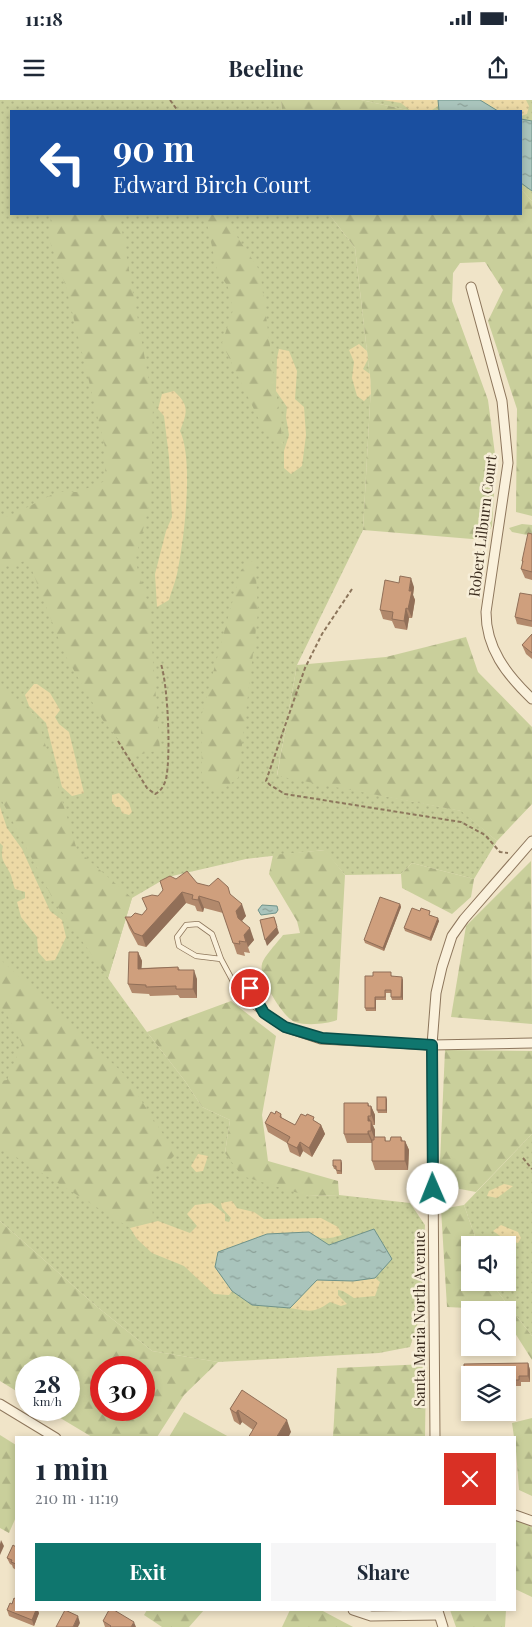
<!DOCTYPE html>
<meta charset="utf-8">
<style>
body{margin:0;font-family:"Playfair Display",serif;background:#f6f6f7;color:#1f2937;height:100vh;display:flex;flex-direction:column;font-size:19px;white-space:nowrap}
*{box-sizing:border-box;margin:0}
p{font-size:16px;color:#747a83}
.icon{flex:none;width:28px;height:28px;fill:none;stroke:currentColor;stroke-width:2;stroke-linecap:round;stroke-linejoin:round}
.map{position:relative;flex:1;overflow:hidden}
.panel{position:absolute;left:15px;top:1336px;width:501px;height:175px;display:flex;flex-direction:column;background:#fff;border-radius:0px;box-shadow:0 2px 8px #0003}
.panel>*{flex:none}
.hud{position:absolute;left:10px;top:10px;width:512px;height:105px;border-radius:0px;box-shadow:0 2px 8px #0003;background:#1a4fa0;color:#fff;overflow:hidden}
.controls{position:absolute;left:461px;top:1136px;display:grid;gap:10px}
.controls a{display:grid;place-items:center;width:55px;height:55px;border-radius:0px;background:#fff;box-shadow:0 2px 8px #0003;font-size:25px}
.speed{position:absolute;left:15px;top:1256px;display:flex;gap:10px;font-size:25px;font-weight:700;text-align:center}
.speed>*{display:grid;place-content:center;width:65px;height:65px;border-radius:50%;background:#fff;box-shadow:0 2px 8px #0003;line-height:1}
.speed small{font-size:12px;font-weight:400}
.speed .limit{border:8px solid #d22;background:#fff;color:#111}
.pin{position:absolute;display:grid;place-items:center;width:42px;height:42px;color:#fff;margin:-21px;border:2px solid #fff;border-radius:50%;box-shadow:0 1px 5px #0007}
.me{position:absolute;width:55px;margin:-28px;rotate:359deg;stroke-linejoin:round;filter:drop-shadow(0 0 4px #0008)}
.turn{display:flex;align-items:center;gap:18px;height:105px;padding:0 20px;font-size:22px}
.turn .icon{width:65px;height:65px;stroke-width:2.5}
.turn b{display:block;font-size:35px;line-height:42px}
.round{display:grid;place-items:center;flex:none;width:52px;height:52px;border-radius:0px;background:#f6f6f7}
.head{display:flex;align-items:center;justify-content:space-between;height:85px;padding:0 20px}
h1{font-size:30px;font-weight:700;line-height:38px}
.cta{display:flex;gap:10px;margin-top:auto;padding:10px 20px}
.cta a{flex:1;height:58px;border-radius:0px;background:#0f766e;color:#fff;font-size:20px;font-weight:700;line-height:58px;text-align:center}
.cta a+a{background:#f6f6f7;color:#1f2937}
.status{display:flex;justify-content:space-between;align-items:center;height:35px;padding:0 25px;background:#fff;direction:ltr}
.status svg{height:14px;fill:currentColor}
header{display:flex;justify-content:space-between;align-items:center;height:65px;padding:0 20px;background:#fff;font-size:22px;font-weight:700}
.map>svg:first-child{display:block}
</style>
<div class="status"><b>11:18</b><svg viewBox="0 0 49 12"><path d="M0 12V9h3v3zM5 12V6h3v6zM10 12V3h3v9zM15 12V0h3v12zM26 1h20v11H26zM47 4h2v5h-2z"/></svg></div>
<header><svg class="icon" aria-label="menu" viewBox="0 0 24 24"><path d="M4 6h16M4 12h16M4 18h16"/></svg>Beeline<svg class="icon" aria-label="share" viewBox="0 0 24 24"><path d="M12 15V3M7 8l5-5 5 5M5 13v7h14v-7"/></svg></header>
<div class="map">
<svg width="532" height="1527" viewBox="0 0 532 1527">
<defs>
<pattern id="grass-dots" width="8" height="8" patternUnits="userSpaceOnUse" patternTransform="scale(1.25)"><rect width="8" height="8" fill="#c9cf9b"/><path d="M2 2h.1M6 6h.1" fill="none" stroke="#aeb285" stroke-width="1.8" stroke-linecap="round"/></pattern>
<pattern id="forest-firs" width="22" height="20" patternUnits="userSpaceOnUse" patternTransform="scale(1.25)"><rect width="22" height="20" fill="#c9cf9b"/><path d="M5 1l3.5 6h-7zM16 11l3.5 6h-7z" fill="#aeb285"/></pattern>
<pattern id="sand-dots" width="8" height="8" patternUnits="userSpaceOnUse" patternTransform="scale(1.25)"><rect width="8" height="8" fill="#ecd9a5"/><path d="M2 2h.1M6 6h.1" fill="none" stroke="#cbbb8e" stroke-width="1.8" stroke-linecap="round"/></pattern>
<pattern id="water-ripples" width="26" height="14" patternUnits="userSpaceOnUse" patternTransform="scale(1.25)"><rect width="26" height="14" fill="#a9c4bc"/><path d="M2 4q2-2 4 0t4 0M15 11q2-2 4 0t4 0" fill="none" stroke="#8ba098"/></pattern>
</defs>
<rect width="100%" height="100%" fill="#f0e4c8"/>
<!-- grass -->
<g fill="url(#grass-dots)">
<polygon points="0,0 281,0 282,11 11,11 11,114 329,114 355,148 371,286 363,430 297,565 277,675 462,711 497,741 474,779 412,763 401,774 345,775 324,750 246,759 168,777 132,798 108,878 147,932 185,981 202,1007 230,1020 225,1053 308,1096 339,1095 410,1103 425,1125 421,1213 410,1247 379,1253 218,1262 152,1251 95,1205 0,1121"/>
<polygon points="361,0 532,0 532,101 521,89 521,11 412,11"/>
<polygon points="532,1034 532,1236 491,1183 508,1182 508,1145 478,1145 464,1105"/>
</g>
<!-- forest -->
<g fill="url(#forest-firs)" fill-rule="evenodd">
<polygon points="281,0 361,0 412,11 282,11"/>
<polygon points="521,89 532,101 532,416 516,412 517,309 488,221 503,190 485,162 460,163 453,173 452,201 488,300 496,362 492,426 485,439 472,439 363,430 371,286 355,148 329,114 521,114"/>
<polygon points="53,114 119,114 153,304 151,399 135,460 149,508 160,650 132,656 102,619 65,555 28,460 0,468 0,418 12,415 57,392 78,392 105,381 106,351 66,187 49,139 51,117"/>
<polygon points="205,114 222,114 260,171 284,351 264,330 222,243 233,210 228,187 217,170"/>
<polygon points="522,424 532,425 532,436 512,432 509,428"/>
<polygon points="255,459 258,512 238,678 218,693 202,676 201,617 241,470"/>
<polygon points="466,537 478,572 532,627 532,704 497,741 461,711 277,676 297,565 386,557"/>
<polygon points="0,584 37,617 77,750 132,798 108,878 54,801 0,697"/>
<path d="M325,750l20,25 -8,145c-11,4 -30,6 -42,2 -12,-4 -37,-46 -33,-58 2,-8 16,-22 21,-29l17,-2 -3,-12 -28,-47 4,-19z"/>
<polygon points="531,761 532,924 451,917 466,826"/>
<polygon points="412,763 474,779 471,797 452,814 402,788 401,774"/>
<polygon points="0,859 124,974 176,1054 151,1079 153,1121 130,1128 0,1047 0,981 7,980 22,944 4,909 0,908"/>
<polygon points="231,901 276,936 262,1015 268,1061 338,1081 339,1095 308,1096 242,1076 225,1053 230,1020 202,1007 185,981 147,932"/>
<polygon points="445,950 532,951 532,1034 476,1092 439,1085"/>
<polygon points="464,1105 478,1145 470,1145 470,1182 491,1183 532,1236 532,1260 508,1222 508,1210 447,1207 441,1109"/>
<path d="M0,1121l95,84 57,46 66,11 -34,33 -27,42h-65l-45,-27h22v-42h-43v29l-26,-16zM101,1268h43v42h-43z"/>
<polygon points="426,1264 425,1337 333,1337 337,1268"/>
<polygon points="532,1318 532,1396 519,1390 515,1338 514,1337 512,1323"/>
<polygon points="0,1335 16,1345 16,1417 9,1433 0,1428"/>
<polygon points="515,1419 532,1427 532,1497 515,1489"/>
<polygon points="147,1510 204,1510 189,1527 162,1527 144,1515"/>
<polygon points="290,1510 321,1510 353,1527 282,1527"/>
<polygon points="450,1510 506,1510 505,1527 456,1527"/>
</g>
<!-- sand -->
<g fill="url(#sand-dots)">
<polygon points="383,0 438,0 438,6 432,10 411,11 401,3"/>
<polygon points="480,0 526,0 529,6 527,14 521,16 521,11 498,11"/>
<polygon points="359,244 367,251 368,259 363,269 370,274 371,294 364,301 357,296 352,278 354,262 349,250"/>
<polygon points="279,249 289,251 297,271 295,299 304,307 306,335 302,366 291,374 284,368 284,351 289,335 286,317 287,307 276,291 277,258"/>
<path d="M174,291c16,15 13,21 6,40 14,29 4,110 -3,143 -2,9 -6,18 -8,26l-12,7 -2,-33 11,-43 6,-14 -3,-60 -5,-41 -6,-7 4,-15z"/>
<polygon points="34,584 37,584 50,593 60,610 55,617 59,624 69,632 84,693 72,696 62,687 46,623 29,606 25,595"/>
<polygon points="119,693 129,703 132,712 129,715 122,713 120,707 116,707 112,702 112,695"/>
<path d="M0,707l7,21 15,21 28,62 12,9 4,17 -11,23 -9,1 -8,-9 -1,-15 -16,-20 -4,-15 8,-4v-6l-10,-3c-2,-5 -3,-12 -5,-16 -6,-12 -10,-13 -7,-27l-3,-3z"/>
<polygon points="198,1054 208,1056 203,1071 196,1072 191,1066"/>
<polygon points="504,1084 513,1086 497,1098 487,1096 489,1091"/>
<path d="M232,1101l5,7 17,4 10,7 57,-1 17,9 4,8c-14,4 -20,6 -33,-3l-94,35 17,24 -3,4 -15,-1 -30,-28 -32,-13 -15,-14 -7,-11 28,-7 32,12 7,-7 -10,-12 8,-9 16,-2 14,11v7l4,1 2,-4 -9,-10 -1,-5z"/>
<polygon points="501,1125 518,1132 521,1138 518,1143 506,1140 493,1131"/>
<path d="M375,1178l5,4 -5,14 -21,2 -11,-7 -5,-1v5l9,9 -6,2 -11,-4c-17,12 -21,9 -40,6l27,-28 36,1z"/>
</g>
<!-- pitch -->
<polygon fill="#c9cf9b" points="184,1312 229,1337 169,1337"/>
<!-- water -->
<g fill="url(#water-ripples)" stroke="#6f938a">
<polygon points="438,0 480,0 498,11 439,11"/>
<polygon points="521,19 532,21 532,91 521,83"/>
<polygon points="262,805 277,806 278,810 276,813 261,815 258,810"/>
<polygon points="374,1129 392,1159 375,1178 353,1181 317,1180 290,1208 252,1205 232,1191 215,1167 218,1152 267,1134 309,1132 329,1145"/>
</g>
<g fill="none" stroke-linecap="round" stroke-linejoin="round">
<defs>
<polyline id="lane" points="221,859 196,856 179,846 177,837 186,825 198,824 212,834 221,859 236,887 246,901 259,910"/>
<g id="street">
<path d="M471,187l31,114 6,62 -22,149c0,36 20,62 46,87"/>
<polyline points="250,888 264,913 285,927 321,939 432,945 532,943"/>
<polyline points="0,1304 56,1338"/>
<polyline points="435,1338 432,945 436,893 442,867 452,836 464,819 532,741"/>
<polyline points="515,1415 532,1421"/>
<polyline points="353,1510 371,1516 438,1515"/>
<polyline points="438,1511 443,1527"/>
</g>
</defs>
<!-- lane casing -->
<use href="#lane" stroke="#8d765c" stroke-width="6"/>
<!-- street casing -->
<use href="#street" stroke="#8d765c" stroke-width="11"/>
<!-- path -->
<g stroke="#8d765c" stroke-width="2" stroke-dasharray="4 2.5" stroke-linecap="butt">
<polyline points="170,0 178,11"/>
<polyline points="352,489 322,534 305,568 266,681 270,685 285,694 461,722 485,735 500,752 508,753"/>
<path d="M118,641l29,47 8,6c6,-3 9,-8 11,-15 5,-23 2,-93 -5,-115"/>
<polyline points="523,1058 532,1069"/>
</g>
<!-- lane -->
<use href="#lane" stroke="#faf1dc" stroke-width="4.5"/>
<!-- street -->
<use href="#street" stroke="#faf1dc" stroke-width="9"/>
</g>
<!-- wall -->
<g fill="#b2896c">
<polygon points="532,434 532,480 525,478 521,469 523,464 522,461"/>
<polygon points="414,487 413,495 415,500 412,518 409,518 407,530 395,528 392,521 383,519 380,510"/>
<polygon points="532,495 532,527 517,524 515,517"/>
<polygon points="532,534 532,559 526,554 522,545"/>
<polygon points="176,779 197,783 231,795 246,816 242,821 254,840 248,847 250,853 244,852 245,856 237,854 223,813 204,808 203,812 197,811 195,806 186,803 146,847 138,845 129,828 125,817 131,817 142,815 158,796"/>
<polygon points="400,804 401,807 384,851 365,843 364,840"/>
<polygon points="431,815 439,821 431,841 405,831 404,828 432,815"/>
<polygon points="138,852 142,861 141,868 178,867 180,870 197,879 197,898 180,898 178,895 150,896 149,894 132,893 128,884"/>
<polygon points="392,875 392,876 403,880 403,900 392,900 391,897 391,893 386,893 386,900 376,900 376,911 366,911 365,908"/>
<polygon points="386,997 387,1000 387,1013 378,1013 377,1010"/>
<polygon points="370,1006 371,1006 375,1015 375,1025 373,1025 375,1030 375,1037 385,1037 386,1041 390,1041 401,1037 403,1041 405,1041 409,1050 408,1070 375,1070 372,1061 374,1040 372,1040 372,1043 347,1043 344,1034"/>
<polygon points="275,1014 281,1014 282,1018 295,1025 315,1021 321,1025 325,1034 312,1057 303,1051 300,1057 290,1052 287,1043 268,1032 265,1023"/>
<polygon points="342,1063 342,1074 337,1074 336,1069 334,1069 333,1066"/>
<polygon points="470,1211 470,1235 466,1235 463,1226"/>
<polygon points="528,1263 530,1270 530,1282 521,1282 521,1286 508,1286 508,1275 470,1275 470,1287 466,1287 464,1281 464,1264"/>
<polygon points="242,1290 291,1332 253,1330 242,1322 240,1325 234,1321 230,1309"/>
<polygon points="16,1447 16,1470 13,1468 12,1465 10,1464 7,1458"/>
<polygon points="7,1510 39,1513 34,1526 9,1516"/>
<polygon points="103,1521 136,1527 105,1527"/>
</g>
<!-- shaded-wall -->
<g fill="#916f58">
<polygon points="411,478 414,487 413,495 415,500 412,518 408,509 409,491"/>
<polygon points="406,508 409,518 407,530 404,521"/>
<polygon points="182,792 186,803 146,847 142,836"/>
<polygon points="199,796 204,808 203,812 198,800"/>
<polygon points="242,804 246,816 240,823 236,811"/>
<polygon points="400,804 401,807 384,851 383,848"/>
<polygon points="274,817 279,833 267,846 265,840"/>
<polygon points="438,818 439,821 431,841 430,838"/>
<polygon points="250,828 254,840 248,847 250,853 244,835"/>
<polygon points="138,852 142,861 141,878 138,869"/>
<polygon points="194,870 197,879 197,898 193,889"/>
<polygon points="402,877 403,880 403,900 401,897"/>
<polygon points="375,897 376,900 376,911 375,908"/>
<polygon points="386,997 387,1000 387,1013 386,1010"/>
<polygon points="368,1003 371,1011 371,1006 375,1015 375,1025 368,1006"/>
<polygon points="368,1016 375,1030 375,1040 368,1021"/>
<polygon points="321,1025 325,1034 312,1057 309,1048"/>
<polygon points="368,1031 372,1040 372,1043 368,1034"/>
<polygon points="405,1041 409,1050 408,1070 405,1061"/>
<polygon points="300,1042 303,1051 300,1057 297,1048"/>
<polygon points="341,1060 342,1063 342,1074 341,1071"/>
<polygon points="528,1263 530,1270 530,1282 528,1276"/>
<polygon points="238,1310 242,1322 240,1325 236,1313"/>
<polygon points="287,1320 291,1332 288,1338 276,1338"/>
<polygon points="1,1440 4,1446 0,1455 0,1444"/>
<polygon points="36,1510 38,1510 39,1513 34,1526 32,1520"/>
<polygon points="78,1516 80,1523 78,1527 73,1527"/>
<polygon points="134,1522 136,1527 131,1527"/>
</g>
<!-- building -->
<g fill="#cf9f7d" stroke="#916f58">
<polygon points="528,433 532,434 532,472 521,469 523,461 522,461"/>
<polygon points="400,476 411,478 409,491 412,491 408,509 406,508 404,521 392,519 393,512 380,510 385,480 399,483"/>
<polygon points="520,493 532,495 532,521 515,517"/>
<polygon points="532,534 532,553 522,545"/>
<polygon points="187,771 197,783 209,786 218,778 228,787 230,794 242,804 236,811 238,818 250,828 244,835 246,842 239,841 240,844 233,843 219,802 199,796 198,800 192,799 193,795 182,792 142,836 134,833 125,817 131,817 135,813 142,815 147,809 142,798 152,795 158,796 163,790 160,781 170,776 176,779"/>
<polygon points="380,797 400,804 383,848 364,840"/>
<polygon points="412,808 420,811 421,808 430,811 429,815 438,818 430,838 404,828"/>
<polygon points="274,817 277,827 265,840 260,820"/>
<polygon points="129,852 138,852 138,869 178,867 178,870 194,870 193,889 176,889 176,886 146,887 146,885 128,884"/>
<polygon points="373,872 391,872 391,876 402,877 401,897 391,897 391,890 385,890 385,897 375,897 375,908 365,908 365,876 373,876"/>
<rect x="377" y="997" width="9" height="13"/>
<polygon points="344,1003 368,1003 368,1006 371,1006 371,1016 368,1016 368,1021 371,1021 371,1031 368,1031 368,1034 344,1034"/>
<polygon points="276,1011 281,1014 280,1017 295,1025 301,1014 306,1016 307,1014 314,1017 313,1020 321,1025 309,1048 300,1042 297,1048 287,1043 290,1037 265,1023 271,1012 275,1014"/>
<polygon points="374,1037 385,1037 385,1041 390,1041 391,1037 401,1037 401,1041 405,1041 405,1061 372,1061 372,1040 374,1040"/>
<polygon points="333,1060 341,1060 341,1071 336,1070 336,1066 333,1066"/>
<rect x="463" y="1211" width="7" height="15"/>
<polygon points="528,1263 528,1276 519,1276 519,1280 508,1280 508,1275 470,1275 470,1281 464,1281 464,1264"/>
<polygon points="242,1290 287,1320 276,1338 248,1338 257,1323 238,1310 236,1313 230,1309"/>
<polygon points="13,1445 16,1447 16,1464 11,1462 12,1460 7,1458"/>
<polygon points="14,1498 16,1499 16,1510 36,1510 32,1520 7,1510 10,1503 12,1504"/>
<polygon points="65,1510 78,1516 73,1527 56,1527"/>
<polygon points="109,1510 114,1510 134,1522 131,1527 110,1527 111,1526 103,1521"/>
</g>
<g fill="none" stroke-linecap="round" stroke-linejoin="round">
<defs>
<polyline id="route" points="250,888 264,913 285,927 322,938 432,945 433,1089"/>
</defs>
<!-- route casing -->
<use href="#route" stroke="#0a4d48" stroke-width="12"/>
<!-- route -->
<use href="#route" stroke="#0f766e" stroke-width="9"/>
</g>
<g text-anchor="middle" stroke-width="5" stroke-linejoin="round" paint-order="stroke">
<!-- street labels -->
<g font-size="15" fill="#3d2e20" stroke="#f7eed8">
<text transform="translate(483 426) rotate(-83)" y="5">Robert Lilburn Court</text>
<text transform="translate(420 1219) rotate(-90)" y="5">Santa Maria North Avenue</text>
</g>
</g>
</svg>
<div class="controls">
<a><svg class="icon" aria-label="sound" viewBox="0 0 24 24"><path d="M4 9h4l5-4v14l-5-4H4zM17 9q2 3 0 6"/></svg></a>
<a><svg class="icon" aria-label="search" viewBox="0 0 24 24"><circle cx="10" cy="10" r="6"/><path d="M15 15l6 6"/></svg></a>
<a><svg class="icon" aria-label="layers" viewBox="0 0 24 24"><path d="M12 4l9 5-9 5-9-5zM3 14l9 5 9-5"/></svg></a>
</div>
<div class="speed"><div>28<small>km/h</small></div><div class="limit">30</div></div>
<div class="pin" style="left:250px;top:888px;background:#d93025"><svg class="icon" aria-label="arrive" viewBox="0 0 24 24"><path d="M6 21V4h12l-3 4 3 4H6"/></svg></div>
<svg class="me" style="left:433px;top:1089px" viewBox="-20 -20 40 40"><circle r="19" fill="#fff"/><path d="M0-13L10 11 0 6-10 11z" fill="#0f766e"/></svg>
<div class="hud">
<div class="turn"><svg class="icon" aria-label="left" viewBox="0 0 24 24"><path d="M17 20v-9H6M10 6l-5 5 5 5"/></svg><div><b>90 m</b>Edward Birch Court</div></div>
</div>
<section class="panel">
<div class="head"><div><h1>1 min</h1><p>210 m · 11:19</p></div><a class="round" style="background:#d93025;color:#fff"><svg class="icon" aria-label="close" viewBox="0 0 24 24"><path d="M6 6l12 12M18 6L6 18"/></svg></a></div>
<div class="cta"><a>Exit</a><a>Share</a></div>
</section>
</div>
